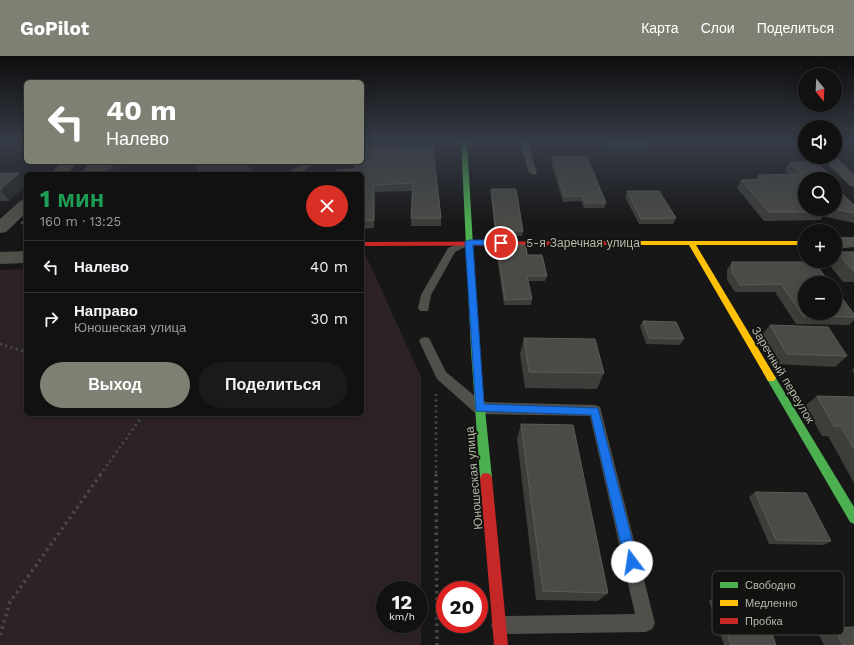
<!DOCTYPE html>
<html lang="ru">
<meta charset="utf-8">
<style>
body{margin:0;font-family:"Work Sans",sans-serif;background:#1a1a1a;color:#f1f3f6;height:100vh;display:flex;flex-direction:column;font-size:15px;white-space:nowrap}
*{box-sizing:border-box;margin:0}
p{font-size:13px;color:#9c9d9f}
.icon{flex:none;width:22px;height:22px;fill:none;stroke:currentColor;stroke-width:2;stroke-linecap:round;stroke-linejoin:round}
.map{position:relative;flex:1;overflow:hidden}
.panel{position:absolute;left:24px;top:116px;width:340px;height:244px;display:flex;flex-direction:column;background:#111;border-radius:6px;box-shadow:0 2px 10px #0003,0 0 0 1px #303131}
.panel>*{flex:none}
.hud{position:absolute;left:24px;top:24px;width:340px;height:84px;border-radius:6px;box-shadow:0 2px 10px #0003,0 0 0 1px #303131;background:#7e8074;color:#fff;overflow:hidden}
.needle{width:26px;rotate:162deg}
.controls{position:absolute;left:798px;top:12px;display:grid;gap:8px}
.controls a{display:grid;place-items:center;width:44px;height:44px;border-radius:50%;background:#111;box-shadow:0 2px 10px #0003,0 0 0 1px #303131;font-size:20px}
.speed{position:absolute;left:376px;top:525px;display:flex;gap:8px;font-size:20px;font-weight:700;text-align:center}
.speed>*{display:grid;place-content:center;width:52px;height:52px;border-radius:50%;background:#111;box-shadow:0 2px 10px #0003,0 0 0 1px #303131;line-height:1}
.speed small{font-size:10px;font-weight:400}
.speed .limit{border:6px solid #d22;background:#fff;color:#111}
.pin{position:absolute;display:grid;place-items:center;width:34px;height:34px;color:#fff;margin:-17px;border:2px solid #fff;border-radius:50%;box-shadow:0 1px 4px #0007}
.me{position:absolute;width:44px;margin:-22px;rotate:346deg;stroke-linejoin:round;filter:drop-shadow(0 0 3px #0008)}
.turn{display:flex;align-items:center;gap:14px;height:84px;padding:0 16px;font-size:18px}
.turn .icon{width:52px;height:52px;stroke-width:2.5}
.turn b{display:block;font-size:28px;line-height:34px}
.round{display:grid;place-items:center;flex:none;width:42px;height:42px;border-radius:21px;background:#1a1a1a}
.head{display:flex;align-items:center;justify-content:space-between;height:68px;padding:0 16px}
h1{font-size:24px;font-weight:700;line-height:30px;color:#1e9e55}
.button{display:flex;gap:8px;margin-top:auto;padding:8px 16px}
.button a{flex:1;height:46px;border-radius:24px;background:#7e8074;color:#fff;font-size:16px;font-weight:700;line-height:46px;text-align:center}
.button a+a{background:#1a1a1a;color:#f1f3f6}
ul{padding:0;list-style:none}
li{display:flex;align-items:center;gap:12px;height:52px;padding:0 16px;border-top:1px solid #303131}
li div{flex:1}
li b{display:block;font-size:15px}
li em{font-style:normal}
header{display:flex;align-items:center;gap:24px;box-sizing:border-box;height:56px;padding:0 20px;background:#7e8074;color:#fff}
header strong{font-size:19px}
nav{display:flex;gap:22px;margin-inline-start:auto;font-size:14px}
.map>svg:first-child{display:block}
</style>
<header>
<strong>GoPilot</strong>
<nav><a>Карта</a><a>Слои</a><a>Поделиться</a></nav>
</header>
<div class="map">
<svg width="854" height="589" viewBox="0 0 854 589">
<rect width="100%" height="100%" fill="#171717"/>
<!-- green -->
<path fill="#2d2327" fill-rule="evenodd" d="M362,191l59,130v268h-421v-375l26,-1v145h336zM385,534h34v34h-34z"/>
<g fill="none" stroke-linecap="round" stroke-linejoin="round">
<!-- path-far1 -->
<g stroke="#4a4a47" stroke-width="2.5" stroke-dasharray="2 3.5" stroke-linecap="butt">
<polyline points="0,288 26,296"/>
<polyline points="436,338 436,419"/>
<polyline points="100,419 144,358"/>
</g>
<!-- path -->
<g stroke="#4a4a47" stroke-width="3.5" stroke-dasharray="2.5 4" stroke-linecap="butt">
<polyline points="436,418 437,589"/>
<polyline points="0,579 10,546 101,418"/>
</g>
<!-- lane -->
<g fill="#4f504a" fill-rule="evenodd">
<polygon points="519,85 527,85 537,117 536,119 529,117"/>
<polygon points="307,106 317,106 298,118 284,118"/>
<polygon points="468,184 473,187 455,196 431,239 428,255 420,255 418,252 421,239 448,192"/>
<polygon points="425,281 429,282 446,316 482,346 595,349 600,351 655,567 652,573 646,576 500,578 494,575 491,569 494,563 500,560 635,558 590,360 479,358 474,356 437,323 419,285 421,282"/>
</g>
<!-- street -->
<g fill="#4f504a" fill-rule="evenodd">
<polygon points="835,100 854,118 854,131 849,129 821,101"/>
<polygon points="62,106 78,106 67,118 50,118"/>
<polygon points="26,143 26,157 6,176 0,177 0,163 20,145"/>
<polygon points="835,181 854,181 854,191 835,193"/>
<polygon points="26,195 26,207 0,208 0,196"/>
</g>
<!-- fast -->
<g fill="#4caf50" fill-rule="evenodd">
<polygon points="461,85 467,85 479,294 492,422 490,426 486,427 482,426 480,422 471,294"/>
<polygon points="771,318 774,319 854,451 854,468 850,466 768,325 766,322 768,319"/>
</g>
<!-- slow -->
<polygon fill="#ffc107" fill-rule="evenodd" points="614,185 805,185 805,189 696,189 774,319 776,322 774,325 768,325 689,189 614,189"/>
<!-- jam -->
<g fill="#c62828" fill-rule="evenodd">
<polygon points="617,185 620,185 620,189 362,190 362,186"/>
<polygon points="486,417 490,418 492,422 508,589 494,589 480,422 482,418"/>
</g>
</g>
<!-- wall -->
<g fill="#3d3e3a">
<polygon points="602,85 649,85 646,93 606,93"/>
<polygon points="433,91 441,162 441,170 411,170 411,162 412,135 375,136 374,172 362,173 362,118 354,113"/>
<polygon points="552,100 606,147 604,152 584,152 581,145 563,146 551,106"/>
<polygon points="85,106 125,106 119,113 115,118 82,118 88,111"/>
<polygon points="194,106 256,106 251,118 199,118"/>
<polygon points="790,106 816,106 805,153 835,153 835,123 840,128 836,132 854,149 854,167 823,160 820,164 764,165 737,132 741,124 756,123 758,119 789,119 785,114"/>
<polygon points="0,117 9,145 0,145"/>
<polygon points="491,133 523,175 522,180 495,180 491,139"/>
<polygon points="627,135 676,162 673,168 639,168 625,141"/>
<polygon points="26,162 26,173 21,167"/>
<polygon points="497,189 527,199 547,220 545,225 528,225 532,243 531,249 504,249 496,194"/>
<polygon points="837,196 854,196 854,226 843,226 828,207 830,205 835,205 835,199"/>
<polygon points="732,206 854,258 854,264 849,269 796,268 775,236 735,236 727,224 727,214"/>
<polygon points="643,265 684,283 680,289 646,288 640,270"/>
<polygon points="770,269 847,300 835,311 777,308 761,280"/>
<polygon points="524,282 604,317 597,333 525,332 520,298"/>
<polygon points="854,312 854,318 852,314"/>
<polygon points="817,340 854,341 854,427 828,380 822,380 805,350"/>
<polygon points="521,368 608,537 598,545 536,544 517,383"/>
<polygon points="755,436 831,485 824,489 769,488 749,441"/>
<polygon points="715,542 776,589 724,589 709,545"/>
<polygon points="834,572 854,589 824,589 818,577"/>
</g>
<!-- shaded-wall -->
<g fill="#282927">
<polygon points="113,106 125,106 119,113 115,118 105,118"/>
<polygon points="247,106 256,106 251,118"/>
<polygon points="19,117 26,127 26,129 9,145 1,134"/>
<polygon points="374,129 375,136 374,172"/>
</g>
<!-- building -->
<g fill="#4a4b46" stroke="#5b5d55">
<polygon points="433,91 441,162 411,162 413,127 374,129 374,164 362,165 362,118 337,118 337,114 354,113 355,106 362,106 362,92"/>
<polygon points="552,100 587,101 606,147 585,147 582,140 564,140"/>
<polygon points="91,106 113,106 105,118 82,118"/>
<polygon points="790,106 816,106 835,123 805,123 805,153 824,153 826,156 769,156 741,124 762,123 758,119 802,118"/>
<polygon points="0,117 19,117 0,134"/>
<polygon points="835,123 840,128 835,128"/>
<polygon points="835,131 854,149 854,157 834,153 835,153"/>
<polygon points="491,133 516,133 523,175 496,175"/>
<polygon points="627,135 659,135 676,162 641,163"/>
<polygon points="26,162 26,167 21,167"/>
<polygon points="497,189 526,189 527,199 542,199 547,220 527,220 532,243 505,244"/>
<polygon points="837,196 854,196 854,215 853,215"/>
<polygon points="732,206 814,206 830,227 805,227 805,257 835,257 835,233 854,258 854,261 803,260 781,228 740,229 732,216"/>
<polygon points="643,265 676,266 684,283 649,282"/>
<polygon points="770,269 828,271 847,300 787,298"/>
<polygon points="524,282 595,283 604,317 529,316"/>
<polygon points="817,340 854,341 854,393 841,370 834,370"/>
<polygon points="521,368 573,369 608,537 543,535"/>
<polygon points="755,436 806,437 831,485 776,484"/>
<polygon points="715,542 759,543 776,589 731,589"/>
<polygon points="854,571 854,589 843,589 834,572"/>
</g>
<!-- sky -->
<linearGradient id="sky" x2="0" y2="1"><stop stop-color="#0d0d0d"/><stop offset="0.51" stop-color="#363c47"/><stop offset="1" stop-color="#363c47" stop-opacity="0"/></linearGradient>
<rect width="854" height="168" fill="url(#sky)"/>
<!-- route -->
<polygon fill="#1a73e8" stroke="#114b97" points="469,184 501,184 504,187 501,189 473,189 484,348 598,352 638,506 636,511 632,513 627,511 625,506 591,359 476,355 465,186"/>
<g text-anchor="middle" stroke-width="3.5" stroke-linejoin="round" paint-order="stroke">
<!-- street labels -->
<g font-size="12" fill="#b5b9a6" stroke="#121311">
<text x="583" y="191">5-я Заречная улица</text>
<text transform="translate(783 319) rotate(59)" y="4">Заречный переулок</text>
<text transform="translate(474 422) rotate(-95)" y="4">Юношеская улица</text>
</g>
</g>
<!-- legend -->
<rect x="712" y="515" width="132" height="64" rx="6" fill="#121311" stroke="#43453e" stroke-width="1"/>
<rect x="720" y="526" width="18" height="6" fill="#4caf50"/>
<rect x="720" y="544" width="18" height="6" fill="#ffc107"/>
<rect x="720" y="562" width="18" height="6" fill="#c62828"/>
<g font-size="11" fill="#b5b9a6">
<text x="745" y="533">Свободно</text>
<text x="745" y="551">Медленно</text>
<text x="745" y="569">Пробка</text>
</g>
</svg>
<div class="controls">
<a><svg class="needle" viewBox="-14 -14 28 28"><path d="M0-13l5 13h-10z" fill="#e53935"/><path d="M0 13l5-13h-10z" fill="#9c9d9f"/></svg></a>
<a><svg class="icon" aria-label="sound" viewBox="0 0 24 24"><path d="M4 9h4l5-4v14l-5-4H4zM17 9q2 3 0 6"/></svg></a>
<a><svg class="icon" aria-label="search" viewBox="0 0 24 24"><circle cx="10" cy="10" r="6"/><path d="M15 15l6 6"/></svg></a>
<a>+</a>
<a>−</a>
</div>
<div class="speed"><div>12<small>km/h</small></div><div class="limit">20</div></div>
<div class="pin" style="left:501px;top:187px;background:#d93025"><svg class="icon" aria-label="arrive" viewBox="0 0 24 24"><path d="M6 21V4h12l-3 4 3 4H6"/></svg></div>
<svg class="me" style="left:632px;top:506px" viewBox="-20 -20 40 40"><circle r="19" fill="#fff"/><path d="M0-13L10 11 0 6-10 11z" fill="#1a73e8"/></svg>
<div class="hud">
<div class="turn"><svg class="icon" aria-label="left" viewBox="0 0 24 24"><path d="M17 20v-9H6M10 6l-5 5 5 5"/></svg><div><b>40 m</b>Налево</div></div>
</div>
<section class="panel">
<div class="head"><div><h1>1 мин</h1><p>160 m · 13:25</p></div><a class="round" style="background:#d93025;color:#fff"><svg class="icon" aria-label="close" viewBox="0 0 24 24"><path d="M6 6l12 12M18 6L6 18"/></svg></a></div>
<ul>
<li><svg class="icon" aria-label="left" viewBox="0 0 24 24"><path d="M17 20v-9H6M10 6l-5 5 5 5"/></svg><div><b>Налево</b></div><em>40 m</em></li>
<li><svg class="icon" aria-label="right" viewBox="0 0 24 24"><path d="M7 20v-9h11M14 6l5 5-5 5"/></svg><div><b>Направо</b><p>Юношеская улица</p></div><em>30 m</em></li>
</ul>
<div class="button"><a>Выход</a><a>Поделиться</a></div>
</section>
</div>
